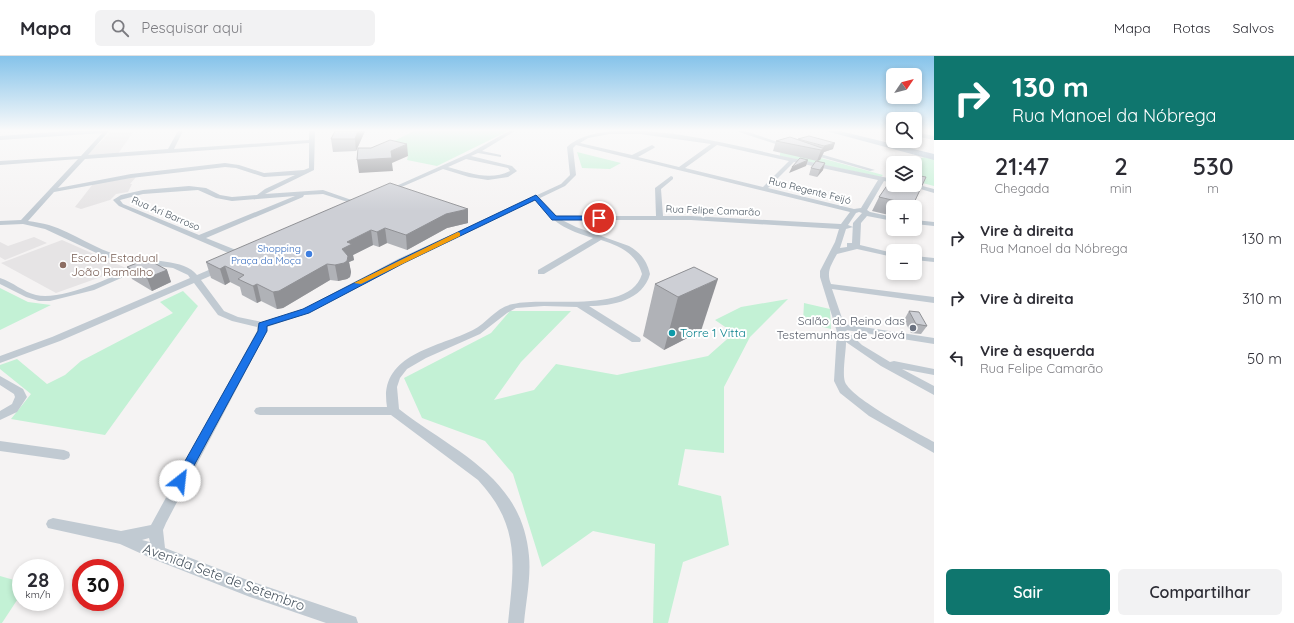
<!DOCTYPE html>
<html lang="pt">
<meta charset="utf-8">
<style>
body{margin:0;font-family:Quicksand,sans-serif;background:#f2f2f3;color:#2b2b33;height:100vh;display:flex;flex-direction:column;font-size:15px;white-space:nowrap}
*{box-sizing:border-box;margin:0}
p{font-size:13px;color:#7c7c81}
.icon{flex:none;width:22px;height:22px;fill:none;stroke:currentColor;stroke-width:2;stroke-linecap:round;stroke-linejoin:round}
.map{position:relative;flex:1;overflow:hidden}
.drawer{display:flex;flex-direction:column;background:#fff;width:360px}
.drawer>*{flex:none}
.guide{background:#0f766e;color:#fff;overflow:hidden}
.needle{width:26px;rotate:55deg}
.tools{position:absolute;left:886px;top:12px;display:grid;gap:8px}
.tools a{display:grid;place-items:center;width:36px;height:36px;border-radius:6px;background:#fff;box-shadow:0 2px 6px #0003;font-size:20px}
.speed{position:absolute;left:12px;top:503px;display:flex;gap:8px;font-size:20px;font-weight:700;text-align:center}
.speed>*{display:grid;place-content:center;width:52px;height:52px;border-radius:50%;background:#fff;box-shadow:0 2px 6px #0003;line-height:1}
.speed small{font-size:10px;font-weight:400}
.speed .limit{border:6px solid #d22;background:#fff;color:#111}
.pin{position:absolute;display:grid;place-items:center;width:34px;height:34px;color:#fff;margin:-17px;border:2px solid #fff;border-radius:50%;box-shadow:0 1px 4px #0007}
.me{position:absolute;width:44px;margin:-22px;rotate:29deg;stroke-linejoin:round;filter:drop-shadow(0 0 3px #0008)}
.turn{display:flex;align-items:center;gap:14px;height:84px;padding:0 12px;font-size:18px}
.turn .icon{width:52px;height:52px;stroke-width:2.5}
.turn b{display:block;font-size:28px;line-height:34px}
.eta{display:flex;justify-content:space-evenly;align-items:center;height:68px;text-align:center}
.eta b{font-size:24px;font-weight:600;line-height:28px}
.primary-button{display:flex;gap:8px;margin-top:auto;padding:8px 12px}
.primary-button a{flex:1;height:46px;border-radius:6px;background:#0f766e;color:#fff;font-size:16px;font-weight:600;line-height:46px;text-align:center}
.primary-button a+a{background:#f2f2f3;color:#2b2b33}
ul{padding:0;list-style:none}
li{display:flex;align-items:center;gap:12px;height:60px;padding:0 12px}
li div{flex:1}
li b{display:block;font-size:15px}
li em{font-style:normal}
header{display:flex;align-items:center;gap:24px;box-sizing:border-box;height:56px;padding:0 20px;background:#fff;border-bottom:1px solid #e1e1e2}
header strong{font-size:19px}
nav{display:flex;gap:22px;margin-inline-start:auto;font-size:14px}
.search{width:280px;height:36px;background:#f2f2f3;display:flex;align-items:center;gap:10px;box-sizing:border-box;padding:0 14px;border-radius:6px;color:#7c7c81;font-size:15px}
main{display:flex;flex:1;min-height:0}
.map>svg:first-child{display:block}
</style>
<header>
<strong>Mapa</strong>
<div class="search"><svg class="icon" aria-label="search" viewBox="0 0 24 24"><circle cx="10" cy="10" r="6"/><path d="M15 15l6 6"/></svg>Pesquisar aqui</div>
<nav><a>Mapa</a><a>Rotas</a><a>Salvos</a></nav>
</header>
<main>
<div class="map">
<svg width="934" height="567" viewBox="0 0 934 567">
<rect width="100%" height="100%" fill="#f5f3f3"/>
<!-- education -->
<g fill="#e6e4e5">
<polygon points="134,75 117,99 85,101 111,76"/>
<polygon points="136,121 130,128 132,128 128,136 116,138 110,144 81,153 75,151 93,128"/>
<polygon points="34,181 47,187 5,204 0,201 0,186 8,190"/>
<polygon points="62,184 126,212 56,237 1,207"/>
</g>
<!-- green -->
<g fill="#c3f1d5">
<polygon points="414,75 508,75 437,110 407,104 408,100 392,86"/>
<polygon points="792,94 883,119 881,121 780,100 780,97"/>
<polygon points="577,96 621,107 610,113 582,112"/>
<polygon points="924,101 934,103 934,130 915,125 915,107 911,107"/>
<polygon points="0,232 28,246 51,249 0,274"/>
<polygon points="183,235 198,250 105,379 11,363 31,338 0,313 0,309 17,303 47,328 65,319 81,305 173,257 160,246"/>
<polygon points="788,243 750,281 724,331 724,397 685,393 678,429 721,440 729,489 683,506 668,567 653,567 655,488 593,475 542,511 513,418 485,385 422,362 404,322 491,277 510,255 571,255 521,306 494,344 534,334 556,308 617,319 708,300 734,277 715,264 741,251"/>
<polygon points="804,247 830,253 831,273 803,266"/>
<polygon points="0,520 21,526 21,538 2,567 0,567"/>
</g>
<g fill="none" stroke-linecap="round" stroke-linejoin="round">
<!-- minor -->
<g fill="#c1cad2" fill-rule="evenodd">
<path d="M104,75h5l-21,24 80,-6 10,-18h5l-9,18 135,-9v-9h6l-1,39 -49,24 58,-4 40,14 -3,2 -37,-12 -19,1 -1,2 -97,41 40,16v4h-6l-121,-52 -6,-6 8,-5 22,-5 46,-4 17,2 14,7 12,2 25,-2 8,-6 30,-14 -31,2 -28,-9 -11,-1 -94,11 -77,14 -26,29c7,1 14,2 21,4 28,9 51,28 81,33 18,3 55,1 67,17l21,-9h6v4l-23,10 23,31 14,6 24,5 41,-13 95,-50 163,-75 9,-9 -3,-28c40,-37 165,-2 215,9 37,8 74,15 111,23v4l-9,-2 -17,29 3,2 23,5v4l-26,-5 -6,7 -1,22 33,8v4l-36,-8 -20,5c-6,11 -11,18 -6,30l103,13v6l-102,-14 12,35 90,14v6l-88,-14 16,15 28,17 4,-1 40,8v6l-32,-6 32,17v9l-53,-29 -35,-24c0,10 -4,31 -1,40 7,17 71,50 89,60v11l-65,-37 -29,-23 -6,-12 3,-49 -17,-55v-6l15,-29 4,-13 -148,-9h-129l14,7 53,19c12,7 18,15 21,28 -7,26 -37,32 -61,32l51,32 1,2 -1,2h-8l-55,-35 -33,-1 -28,2 -9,5 -27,21 -54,24 -19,11 -7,9 -3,9 2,22c55,43 123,67 130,147 2,22 -3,45 -5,67h-16c6,-58 13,-97 -30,-143l-87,-65h-131l-4,-1 -2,-3 2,-3 4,-1h127c-9,-53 50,-59 86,-77 14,-7 23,-23 40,-26 33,-8 117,11 129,-30 -6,-21 -22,-28 -41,-34l-57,34h-6v-4l55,-32c-27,-8 -40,-15 -58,-38l-131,63 -95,50 -42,14v4l-101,192 -3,7 2,18 85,33 100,34 6,2 2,6h-32l-76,-26 -97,-38 -33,-15 -72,-16 -2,-4 2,-4 5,-2 68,13 30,-6 106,-194v-4l-25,-6 -14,-6 -24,-32 -134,58 -60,22v-7l52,-19 138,-59 -2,-3 -15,-7 -44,-6 -24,-5 -60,-28 -22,-5 -23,1v-4l21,-1 57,-61 -78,6v-4l81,-5zM610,78h30l71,10 -32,23 -41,-10 16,-9 1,-1 -3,-2 -20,10 -52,-12 8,-5zM309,87v25l-5,2 -40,3 -25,-8 -14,-2 -94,11 -73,14 27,-29zM576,89l274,67 -9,12 -150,-8h-28l-2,-27 12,-10v-2l-2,-1 -16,12 1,28h-99l-17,-18 25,-12 11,-11 -3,-27zM717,89l72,16 -26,26 -78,-19zM794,106l84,18 -17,28 -7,1 -86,-21zM198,134l18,8 16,3 63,-5 -96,39 -76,-31 -3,-4 23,-6zM859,156l3,1 -9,10 -1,20h-5v4l-7,1 6,-19 7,-2 -5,-2 8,-12zM149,482l1,4 -8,-2z"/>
<path d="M509,75h6l-33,20 19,4v2l-23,-4 -7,3 41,10 5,5 -9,6 -20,3 -19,-3 -26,-8 -53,23 -5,-1 85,-38zM466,103l42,9 2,3c-20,10 -41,2 -62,-4z"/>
<polygon points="736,75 745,75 790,90 785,91"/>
<polygon points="915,76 934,80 934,84 915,80"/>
<polygon points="806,95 810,95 875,114 870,115 806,97"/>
<polygon points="915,128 934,133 934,137 907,129"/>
<polygon points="915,164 934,166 934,170 915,168"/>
<polygon points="915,200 934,202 934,206 915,204"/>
<path d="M139,209h6l1,2 -52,23 -44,11h-11l-13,-4 -26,-13v-6c13,4 23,14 36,17 27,6 78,-19 103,-30z"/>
<polygon points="0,320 23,333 27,341 17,356 0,364 0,355 12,348 15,341 14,338 0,329"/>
<polygon points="0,385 64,394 69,396 70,399 69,402 64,404 0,395"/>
</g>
<!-- secondary -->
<polygon fill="#c1cbd6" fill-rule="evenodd" points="66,75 106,75 103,77 0,84 0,80"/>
<!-- primary -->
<polygon fill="#b3c2d1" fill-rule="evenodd" points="826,75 840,75 934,98 934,104"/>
</g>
<!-- wall -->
<g fill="#b0b2b7">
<polygon points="365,75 356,95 333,96 331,83"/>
<polygon points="798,83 833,93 824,96 820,104 817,105 773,95 776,85 798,84"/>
<polygon points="811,112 823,114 817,121 809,119"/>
<polygon points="926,121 912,151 893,151 893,160 872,155 879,141"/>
<polygon points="468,153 468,167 447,172 407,194 387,187 379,191 373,189 353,199 354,204 349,206 351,216 350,221 347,223 338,225 330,224 283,252 277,253 261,245 257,247 242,239 240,231 230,226 225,229 211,222 206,206"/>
<polygon points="127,211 167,214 171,226 152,235 132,223"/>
<polygon points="694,211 701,275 664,294 643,280 655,228"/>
<polygon points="909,255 927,270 921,278 911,277 904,264"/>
</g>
<!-- shaded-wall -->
<g fill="#909195">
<polygon points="358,75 365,75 356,95 355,83"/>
<polygon points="835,87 833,93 824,96 820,104 817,105 821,94 822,94 824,90"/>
<polygon points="407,88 408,100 392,107 393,115 359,117 357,104 391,95"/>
<polygon points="808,104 806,110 789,117 792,111"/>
<polygon points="825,107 823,114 817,121 820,114"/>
<polygon points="468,153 468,167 447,172 407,194 406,179 446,158"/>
<polygon points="385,172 387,187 379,191 377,176"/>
<polygon points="371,174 373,189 353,199 354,204 349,206 351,216 350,221 347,223 338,225 335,209 342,193 347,186"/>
<polygon points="327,208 330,224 283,252 277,253 273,236"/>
<polygon points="225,210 230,226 225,229 220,213"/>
<polygon points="167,214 171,226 152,235 147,222"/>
<polygon points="718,223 701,275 664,294 678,241"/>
<polygon points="257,228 261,245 257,247 253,230"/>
</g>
<!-- building -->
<g fill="#cdcfd5" stroke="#909195">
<polygon points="335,75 358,75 355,83 331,83"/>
<polygon points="809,80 835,87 824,90 798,83"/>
<polygon points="790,81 825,93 821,94 776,85"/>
<polygon points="390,84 407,88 391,95 392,102 357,104 358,92 371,92"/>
<polygon points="800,102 808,104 792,111"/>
<polygon points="816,105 825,107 820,114 811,112"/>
<polygon points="915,119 926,121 913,149 879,141 893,121 893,129 915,129"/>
<polygon points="390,127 468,153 446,158 406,179 385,172 377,176 371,174 347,186 352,188 342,193 348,200 347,205 344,207 335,209 327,208 279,235 273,236 257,228 253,230 238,223 244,219 225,210 220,213 206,206"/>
<polygon points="147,203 167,214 147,222 127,211"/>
<polygon points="694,211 718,223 678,241 655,228"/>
<polygon points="909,255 919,256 927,270 916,268"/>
</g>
<!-- sky -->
<linearGradient id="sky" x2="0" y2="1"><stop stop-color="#85c3ea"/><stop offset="0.48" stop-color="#fafafa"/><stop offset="1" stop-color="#fafafa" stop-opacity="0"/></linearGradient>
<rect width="934" height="155" fill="url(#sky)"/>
<!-- route -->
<polygon fill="#1a73e8" stroke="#114b97" points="536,139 556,160 599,160 602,162 599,164 552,164 535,144 404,207 309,257 267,270 267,275 184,428 180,430 176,428 174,425 176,421 258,275 259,267 303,253 399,204"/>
<!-- slow -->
<polygon fill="#f59e0b" points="458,176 460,177 460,180 361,228 354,227"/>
<!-- markers -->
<circle fill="#3f7fe0" stroke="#fff" stroke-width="1.5" cx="309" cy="198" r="4"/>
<circle fill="#8d6e63" stroke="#fff" stroke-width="1.5" cx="63" cy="209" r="4"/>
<circle fill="#6b7280" stroke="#fff" stroke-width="1.5" cx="913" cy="272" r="4"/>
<circle fill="#0f9aa8" stroke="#fff" stroke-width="1.5" cx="672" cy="277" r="4"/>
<g text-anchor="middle" stroke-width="4" stroke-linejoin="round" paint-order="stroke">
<!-- far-street labels -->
<g font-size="10" fill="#4a5661" stroke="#fff">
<text transform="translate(810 134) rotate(14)" y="4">Rua Regente Feijó</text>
<text transform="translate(713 154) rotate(2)" y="4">Rua Felipe Camarão</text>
<text transform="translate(166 157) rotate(23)" y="4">Rua Ari Barroso</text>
</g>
<!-- far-shop labels -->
<g font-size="10" fill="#366cbe" stroke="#fff" text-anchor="end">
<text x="301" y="196">Shopping<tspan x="301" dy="12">Praça da Moça</tspan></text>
</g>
<!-- education labels -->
<g font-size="12" fill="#785e54" stroke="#fff" text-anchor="start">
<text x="71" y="206">Escola Estadual<tspan x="71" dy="14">João Ramalho</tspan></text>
</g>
<!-- worship labels -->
<g font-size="12" fill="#5b616d" stroke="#fff" text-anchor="end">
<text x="905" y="269">Salão do Reino das<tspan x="905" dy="14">Testemunhas de Jeová</tspan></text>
</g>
<!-- culture labels -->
<g font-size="12" fill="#0d838f" stroke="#fff" text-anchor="start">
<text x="680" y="281">Torre 1 Vitta</text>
</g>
<!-- near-street labels -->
<g font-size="14" fill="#4a5661" stroke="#fff">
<text transform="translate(224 521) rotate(20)" y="5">Avenida Sete de Setembro</text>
</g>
</g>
</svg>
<div class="tools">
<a><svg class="needle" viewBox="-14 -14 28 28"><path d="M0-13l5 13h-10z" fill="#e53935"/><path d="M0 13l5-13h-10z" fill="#7c7c81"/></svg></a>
<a><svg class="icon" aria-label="search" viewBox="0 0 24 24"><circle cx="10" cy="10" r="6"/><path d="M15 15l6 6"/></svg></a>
<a><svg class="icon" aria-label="layers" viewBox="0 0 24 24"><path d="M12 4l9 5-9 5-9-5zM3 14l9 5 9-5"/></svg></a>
<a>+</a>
<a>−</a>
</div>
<div class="speed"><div>28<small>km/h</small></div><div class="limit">30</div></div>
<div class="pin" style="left:599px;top:162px;background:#d93025"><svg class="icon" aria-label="arrive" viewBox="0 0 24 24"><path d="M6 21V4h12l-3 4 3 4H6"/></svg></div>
<svg class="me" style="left:180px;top:425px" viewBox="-20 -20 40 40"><circle r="19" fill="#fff"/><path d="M0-13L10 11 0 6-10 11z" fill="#1a73e8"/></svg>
</div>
<section class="drawer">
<div class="guide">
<div class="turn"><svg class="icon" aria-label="right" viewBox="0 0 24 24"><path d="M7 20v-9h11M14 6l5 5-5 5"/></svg><div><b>130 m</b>Rua Manoel da Nóbrega</div></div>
</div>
<div class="eta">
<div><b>21:47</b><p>Chegada</p></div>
<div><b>2</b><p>min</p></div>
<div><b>530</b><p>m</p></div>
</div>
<ul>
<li><svg class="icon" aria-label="right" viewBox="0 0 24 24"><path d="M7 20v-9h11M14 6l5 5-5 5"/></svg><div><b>Vire à direita</b><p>Rua Manoel da Nóbrega</p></div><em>130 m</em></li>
<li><svg class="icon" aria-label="right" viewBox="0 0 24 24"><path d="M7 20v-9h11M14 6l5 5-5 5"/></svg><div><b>Vire à direita</b></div><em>310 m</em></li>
<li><svg class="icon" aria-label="left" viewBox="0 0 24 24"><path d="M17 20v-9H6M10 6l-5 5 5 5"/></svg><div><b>Vire à esquerda</b><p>Rua Felipe Camarão</p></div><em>50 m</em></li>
</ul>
<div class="primary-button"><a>Sair</a><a>Compartilhar</a></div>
</section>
</main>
